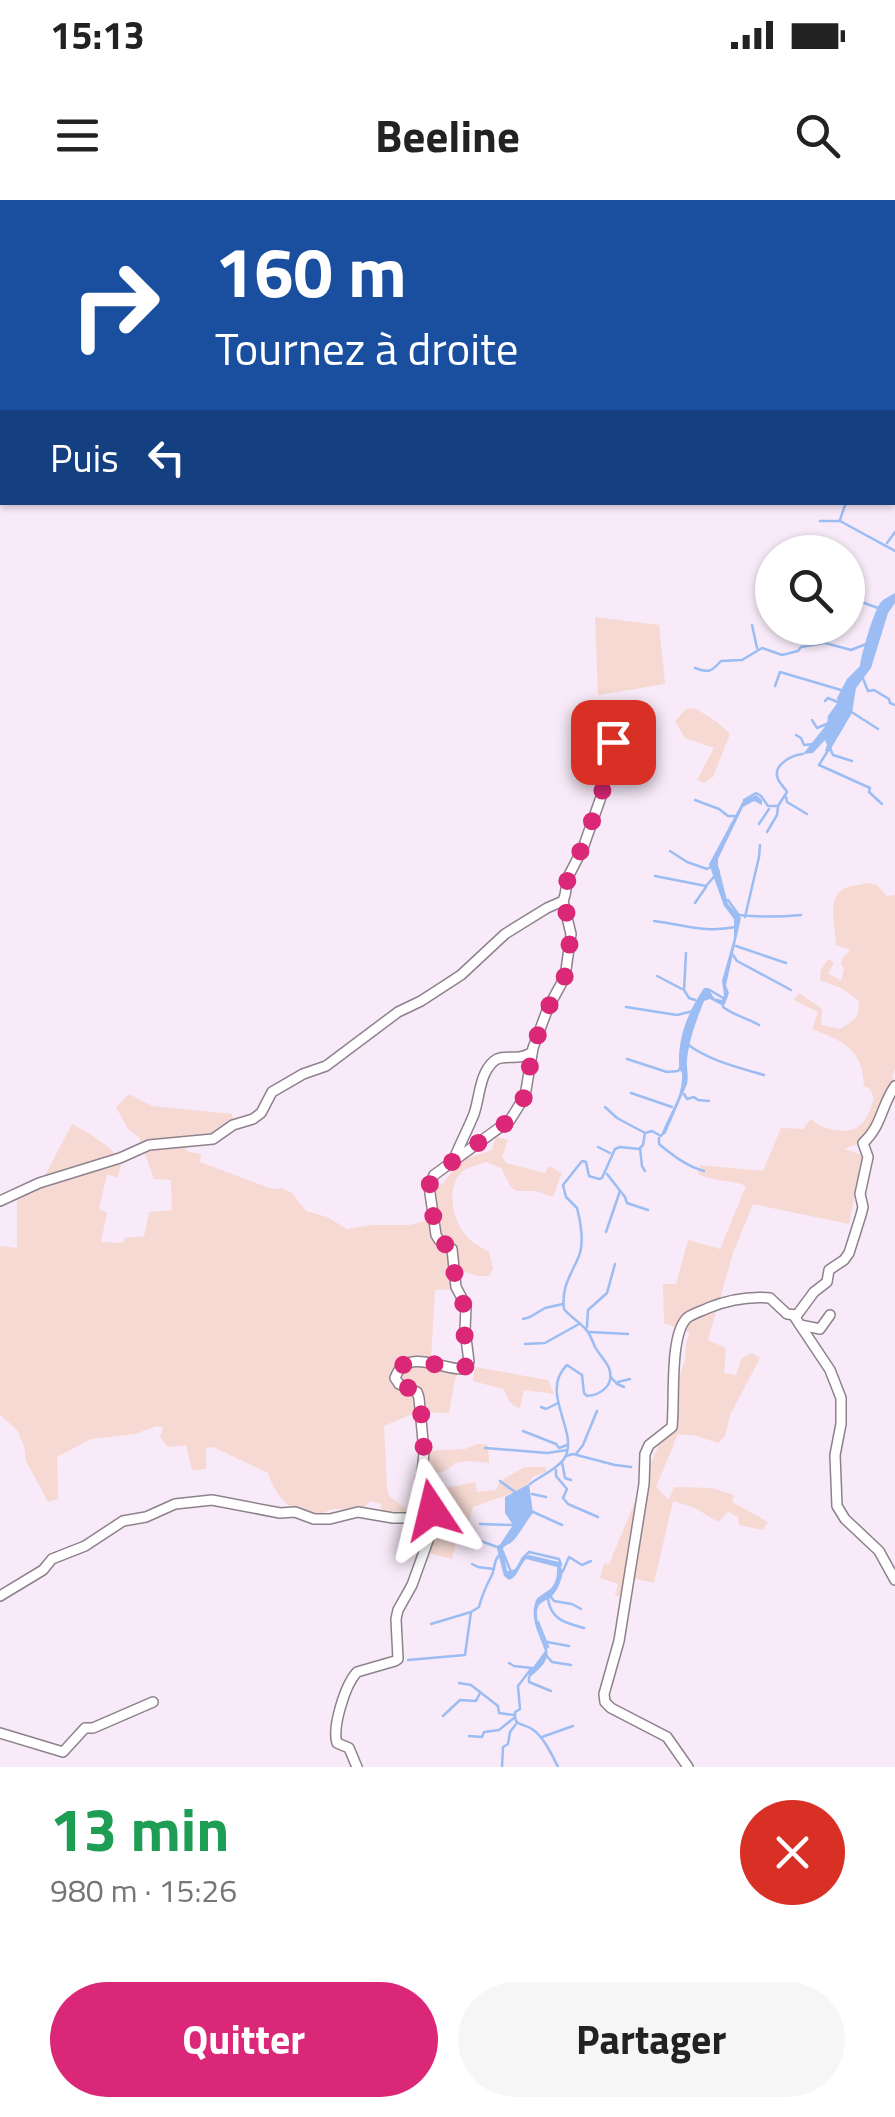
<!DOCTYPE html>
<html lang="fr">
<meta charset="utf-8">
<style>
body{margin:0;font-family:"Titillium Web",sans-serif;background:#f6f6f6;color:#222;height:100vh;display:flex;flex-direction:column;font-size:38px;white-space:nowrap}
*{box-sizing:border-box;margin:0}
p{font-size:32px;color:#767676}
.icon{flex:none;width:55px;height:55px;fill:none;stroke:currentColor;stroke-width:2;stroke-linecap:round;stroke-linejoin:round}
.map{position:relative;height:1567px;overflow:hidden}
.details{display:flex;flex-direction:column;background:#fff;flex:1}
.details>*{flex:none}
.banner{position:absolute;left:0px;top:0px;width:895px;height:305px;box-shadow:0 2px 8px #0004;background:#1a4fa0;color:#fff;overflow:hidden}
.fabs{position:absolute;left:755px;top:335px;display:grid;gap:20px}
.fabs a{display:grid;place-items:center;width:110px;height:110px;border-radius:50%;background:#fff;box-shadow:0 2px 8px #0004;font-size:50px}
.pin{position:absolute;display:grid;place-items:center;width:85px;height:85px;color:#fff;margin:-42px;border-radius:20px;box-shadow:0 5px 15px #0006}
.me{position:absolute;width:110px;margin:-55px;rotate:350deg;stroke-linejoin:round;filter:drop-shadow(0 0 8px #0008)}
.turn{display:flex;align-items:center;gap:35px;height:210px;padding:0 50px;font-size:45px}
.turn .icon{width:130px;height:130px;stroke-width:2.5}
.turn b{display:block;font-size:70px;line-height:85px}
.then{display:flex;align-items:center;height:95px;padding:0 50px;background:#0003;gap:20px;font-size:38px}
.round{display:grid;place-items:center;flex:none;width:105px;height:105px;border-radius:52px;background:#f6f6f6}
.overview{display:flex;align-items:center;justify-content:space-between;height:170px;padding:0 50px}
h1{font-size:60px;font-weight:700;line-height:75px;color:#1e9e55}
.cta{display:flex;gap:20px;margin-top:auto;padding:20px 50px}
.cta a{flex:1;height:115px;border-radius:60px;background:#db2777;color:#fff;font-size:40px;font-weight:700;line-height:115px;text-align:center}
.cta a+a{background:#f6f6f6;color:#222}
.status{display:flex;justify-content:space-between;align-items:center;height:70px;padding:0 50px;background:#fff;direction:ltr}
.status svg{height:28px;fill:currentColor}
header{display:flex;justify-content:space-between;align-items:center;height:130px;padding:0 50px;background:#fff;font-size:45px;font-weight:700}
.map>svg:first-child{display:block}
</style>
<div class="status"><b>15:13</b><svg viewBox="0 0 49 12"><path d="M0 12V9h3v3zM5 12V6h3v6zM10 12V3h3v9zM15 12V0h3v12zM26 1h20v11H26zM47 4h2v5h-2z"/></svg></div>
<header><svg class="icon" aria-label="menu" viewBox="0 0 24 24"><path d="M4 6h16M4 12h16M4 18h16"/></svg>Beeline<svg class="icon" aria-label="search" viewBox="0 0 24 24"><circle cx="10" cy="10" r="6"/><path d="M15 15l6 6"/></svg></header>
<div class="map">
<svg width="895" height="1567" viewBox="0 0 895 1567">
<rect width="100%" height="100%" fill="#f8eaf8"/>
<!-- green -->
<g fill="#f6d9d2">
<polygon points="595,417 659,425 665,484 598,495"/>
<polygon points="695,508 717,522 730,534 713,577 704,583 697,580 714,548 685,538 675,521 686,509"/>
<path d="M868,683l9,2 10,11 8,-1v174l-3,9 3,2v7l-27,53 -24,9 19,6 -14,69 -96,-20 -20,49 -25,87 18,8 -2,25 12,2 5,-16 11,-6 8,5 -30,57 -5,21 -7,7 -21,-7 -19,-2 -22,53 13,13 5,-13 38,1 22,7 -2,7 36,20 -5,8 -24,-5 -1,-8 -10,-5 -10,10 -23,-14 -22,-7 -19,82 -22,-5 -6,27 -7,-1 1,-7 -5,-2 3,-11 -18,-6 4,-15 5,1 53,-127 6,-3 7,-46 10,-28 1,-16 4,-11 -26,-10 -1,-39h13l12,-44 32,9 26,-63c-16,-7 -32,-4 -48,-12l2,-9 63,6 18,-43 22,1 8,-10c8,7 13,9 23,11 26,4 33,-9 40,-32l-4,-9 -6,-3c-2,-38 -20,-44 -52,-57l6,-17 -24,-12 5,-7 23,16 -1,16 19,4c13,-8 22,-13 18,-29l-17,-12 -21,-8 1,-10 7,-11 6,3 -6,12 13,6 3,-10 -3,-7 3,-7 7,-6 -15,-5c0,-16 -10,-46 7,-56 7,-4 18,-4 25,-6z"/>
<path d="M129,894l23,12 80,8 3,12 -52,20 5,6 13,2 -1,8 72,27 9,-1 11,5 14,18 21,6 20,12 26,-4h36l24,-6 -3,-31 12,-4 20,-24 30,-10 4,-13 12,3 -6,17 4,6 39,10 4,-7 13,7 -9,24 -17,-6h-19l-6,-4 -10,-19 -15,-6c-7,3 -18,5 -23,9 -19,17 -10,52 5,67 6,6 15,10 21,14l4,16 -4,8h-10l-14,-4 -12,-6 4,23 -22,1 -4,70 27,12 -4,11 -5,30 -32,-1 -33,14 3,63 2,7 18,14 2,8 -27,-2 -1,-12 -11,-3c-14,20 -22,4 -40,9 -6,2 -11,6 -16,9 -24,-8 -38,-22 -46,-46l-55,-26 -7,1v21l-14,1 -6,-25 -18,2 -8,-10 3,-9 -6,-2 -22,8 -44,5 -34,18 1,42 -10,3 -22,-41 -2,-15 -7,-16 -17,-15v-169l17,2v-52l23,-11 32,-61c12,6 44,25 48,37 2,5 -1,13 -3,17l-10,-4 -8,35 8,4 -6,29 22,1 2,-5 19,-2 5,-24 23,-2 -1,-30 -17,-1 -15,-42 -11,-8 -12,-22z"/>
<path d="M475,1167l73,13 6,14 -30,-4 -4,18c-12,-2 -11,-11 -17,-19l-30,-8z"/>
<path d="M478,1244l10,1 1,18 -18,-2 -16,2c-8,10 -20,12 -32,7l2,-19 40,-2z"/>
<polygon points="525,1267 546,1267 546,1272 534,1276 523,1289 473,1307 468,1327 460,1326 452,1359 418,1350 422,1318 433,1320 427,1292 475,1282 477,1292 496,1290 500,1281"/>
</g>
<!-- water -->
<g fill="#9bbdf3">
<path d="M895,393v10l-7,10 -17,55 -15,20 -4,25 -23,39 -4,-1 2,-6 -2,-5 -12,13 -10,1 24,-30 1,-8 10,-14 -1,-4 10,-19 13,-13c1,-11 14,-56 21,-64 4,-4 9,-6 14,-9z"/>
<path d="M756,595l6,5v5l-8,-4 -11,6 -25,52v6l10,39 13,14 -15,67 3,8 -4,11 -4,1 -11,-6 -6,2c-8,20 -14,36 -17,58 -1,8 2,16 0,25l-22,51 -1,-3 -2,1c6,-17 19,-34 20,-53 1,-15 -2,-2 -3,-16 -1,-28 10,-54 25,-76h4l6,10 8,2 2,-5 -2,-14 12,-43v-19l-10,-13 -15,-42 34,-63z"/>
<path d="M529,1284l4,29c-5,6 -17,26 -20,28 -3,3 -7,4 -10,7l4,23h7l7,-12 8,-4 30,7 4,10c-2,8 -4,16 -10,23 -6,7 -14,5 -16,16 -2,31 29,39 -7,66l-2,-3 17,-23c-6,-18 -16,-32 -9,-51 14,-9 22,-15 21,-33l-31,-8c-7,7 -8,18 -17,21l-5,-4 -7,-27 16,-24 -8,-12v-16z"/>
</g>
<g fill="none" stroke-linecap="round" stroke-linejoin="round">
<!-- stream -->
<g stroke="#9bbdf3" stroke-width="2.5">
<polyline points="892,164 895,165"/>
<polyline points="892,176 895,177"/>
<polyline points="892,220 895,219"/>
<polyline points="892,257 895,257"/>
<polyline points="840,320 845,305 851,302"/>
<polyline points="820,321 840,321 895,351"/>
<polyline points="887,343 895,332"/>
<polyline points="772,355 772,356"/>
<polyline points="848,361 853,364 848,375"/>
<polyline points="848,397 878,408"/>
<polyline points="752,425 757,448"/>
<path d="M695,468c14,5 16,4 26,-7l21,-1 20,-12 20,7 16,-4 3,-4 24,-4 26,7 15,-6"/>
<polyline points="862,476 868,491 874,490 889,499 890,503 895,505"/>
<polyline points="775,486 780,472 841,490"/>
<polyline points="825,501 828,498 840,503"/>
<polyline points="850,511 878,529"/>
<polyline points="812,520 817,528 829,523"/>
<polyline points="796,535 801,538 804,545 814,544"/>
<polyline points="830,548 833,555 852,561"/>
<polyline points="827,552 819,565 870,588 869,592 882,604"/>
<polyline points="786,597 787,602 807,614"/>
<polyline points="695,600 719,609 728,616 735,616"/>
<path d="M744,600l12,-7 5,3 7,10h10l9,-14c-2,-4 -7,-8 -9,-13 -6,-14 14,-24 25,-25"/>
<polyline points="759,624 769,609"/>
<polyline points="767,632 777,615 778,607"/>
<polyline points="670,651 687,662 707,669 714,665"/>
<polyline points="655,676 706,686 719,671"/>
<polyline points="728,700 738,714"/>
<polyline points="695,703 706,687"/>
<path d="M738,715c20,2 42,2 63,0"/>
<polyline points="745,717 759,657 760,645"/>
<path d="M654,721c32,4 50,12 82,6"/>
<polyline points="736,746 786,763"/>
<polyline points="686,753 684,790 689,798 695,800"/>
<polyline points="733,755 737,761 791,790"/>
<polyline points="657,776 682,789"/>
<polyline points="708,789 723,798"/>
<path d="M723,804v3c10,8 24,11 36,18"/>
<polyline points="626,807 677,815 693,811"/>
<path d="M687,844c23,17 50,23 77,31"/>
<polyline points="627,859 667,872 678,871 681,867"/>
<polyline points="631,893 672,907"/>
<polyline points="684,894 687,899 694,897 698,900 709,901"/>
<polyline points="605,907 617,918 645,933"/>
<path d="M659,938v6c15,12 27,22 45,27"/>
<polyline points="598,947 610,953"/>
<polyline points="640,948 642,966 645,971"/>
<polyline points="607,974 625,997 627,1003 648,1010"/>
<polyline points="606,1032 620,991"/>
<polyline points="523,1119 530,1117 545,1108 563,1104"/>
<polyline points="587,1127 588,1110 607,1093 615,1064"/>
<polyline points="590,1132 628,1134"/>
<polyline points="525,1144 545,1143 579,1124"/>
<polyline points="610,1176 617,1184 624,1187"/>
<polyline points="618,1182 630,1179"/>
<polyline points="541,1207 546,1209 558,1203"/>
<polyline points="523,1231 556,1244 559,1248 567,1245"/>
<polyline points="485,1248 547,1253 567,1250"/>
<polyline points="576,1254 583,1245 597,1211"/>
<polyline points="566,1256 573,1254 615,1265 631,1267"/>
<polyline points="562,1262 565,1278 571,1280"/>
<polyline points="556,1270 556,1276 567,1289 563,1298 568,1304 598,1317"/>
<polyline points="500,1281 515,1292"/>
<path d="M530,1284c10,-8 26,-14 34,-25 17,-26 -26,-66 3,-94l15,10 2,18 3,3c14,-1 28,-11 22,-28 -3,-7 -10,-14 -14,-21 -2,-5 -4,-10 -7,-15 -6,-9 -17,-14 -24,-23 -3,-22 7,-34 15,-53 5,-13 2,-34 -2,-48l-11,-11 -3,-12 19,-24 4,1 3,14 10,3 3,-1 13,-29 5,-2 19,2 4,-4 2,-12 7,-2 9,5 4,-5"/>
<polyline points="532,1294 546,1297"/>
<polyline points="531,1311 562,1325"/>
<polyline points="480,1324 513,1325"/>
<polyline points="473,1338 497,1347 500,1346"/>
<polyline points="503,1352 511,1372 516,1370"/>
<polyline points="522,1359 529,1352 559,1359 561,1365"/>
<polyline points="472,1364 478,1367 494,1369"/>
<polyline points="563,1371 569,1357 582,1365 591,1361"/>
<polyline points="551,1397 554,1401 572,1404 581,1409"/>
<polyline points="538,1399 551,1390"/>
<path d="M548,1399c3,21 18,24 36,29"/>
<polyline points="538,1422 548,1447"/>
<polyline points="431,1424 471,1412"/>
<polyline points="547,1442 569,1446"/>
<polyline points="546,1455 552,1462 571,1465"/>
<path d="M408,1460l57,-5 6,-43 8,-5c3,-12 6,-19 12,-30 5,-9 1,-13 8,-22"/>
<polyline points="509,1463 514,1466 532,1468"/>
<path d="M531,1469l-13,17 2,23 -5,3c0,3 0,6 1,9 4,5 11,4 16,8 12,8 20,26 26,38"/>
<polyline points="529,1477 529,1482 551,1491"/>
<polyline points="459,1483 471,1485 498,1506 499,1513 514,1515"/>
<polyline points="443,1516 460,1500 476,1501 480,1493"/>
<polyline points="469,1536 482,1537 484,1532 499,1530 514,1518"/>
<polyline points="542,1537 573,1526"/>
<polyline points="502,1567 503,1547 508,1544 510,1532 516,1524"/>
</g>
<defs>
<g id="minor">
<polyline points="105,2 107,0"/>
<polyline points="0,168 2,165"/>
<path d="M454,959c6,-15 14,-30 20,-45 6,-17 5,-40 20,-53 9,-8 25,1 38,-9"/>
<polyline points="0,1001 39,983 120,958 149,945 213,939 233,925 253,919 261,913 272,892 303,874 326,866 398,812 421,801 461,775 505,734 547,708 563,701"/>
<polyline points="794,1116 830,1170 841,1198 841,1224 835,1255 837,1306 845,1319 879,1351 895,1380"/>
<polyline points="800,1125 820,1129 830,1115"/>
<polyline points="0,1396 43,1370 52,1359 85,1346 123,1321 146,1317 175,1304 212,1300 280,1313 295,1312 314,1319 330,1319 358,1312 393,1318 409,1318 432,1311"/>
<polyline points="0,1533 63,1552 85,1528 93,1528 153,1502"/>
<path d="M357,1567l-8,-19 -12,-5c-5,-16 8,-58 20,-71l38,-11 3,-2 -2,-40 2,-9 14,-25 22,-61 -12,-50 2,-22 -5,-54 -2,-6 -18,-8 -4,-6c11,-31 45,-9 67,-9l7,-7 -4,-32 1,-24 -10,-19 -4,-38 -13,-9 -3,-5 -7,-49 5,-11 76,-55 15,-24 8,-48 15,-40 17,-31 6,-43 -8,-33 2,-6 3,-18 15,-29 18,-51 14,-76"/>
<path d="M688,1567l-21,-30 -56,-29 -6,-6 -1,-8 15,-53 25,-157 1,-30 4,-9 23,-18c3,-25 -3,-92 15,-109 5,-4 15,-7 21,-10 20,-8 40,-12 62,-10l17,16 10,1 17,-23 13,-10 2,-12 15,-10 5,-7 12,-38 2,-8 -3,-13 8,-37 -5,-14c19,-17 18,-37 32,-57"/>
</g>
</defs>
<!-- minor casing -->
<use href="#minor" stroke="#8e818d" stroke-width="12"/>
<!-- minor -->
<use href="#minor" stroke="#fff" stroke-width="9"/>
</g>
<g fill="none" stroke-linecap="round" stroke-linejoin="round">
<!-- route -->
<path stroke="#db2777" stroke-width="18" stroke-dasharray="0 32.4" d="M432,1310l-10,-36 2,-22 -4,-54c-6,-12 -19,-9 -25,-20 12,-36 49,-4 66,-9 3,-1 5,-3 7,-5l-4,-34 2,-20 -10,-23 -4,-38 -13,-9 -3,-5 -7,-49 5,-11 76,-55 15,-24 8,-48 15,-40 17,-32 6,-42 -7,-33v-6l4,-17 14,-30 19,-51 12,-55"/>
</g>
</svg>
<div class="fabs">
<a><svg class="icon" aria-label="search" viewBox="0 0 24 24"><circle cx="10" cy="10" r="6"/><path d="M15 15l6 6"/></svg></a>
</div>
<div class="pin" style="left:613px;top:542px;background:#d93025"><svg class="icon" aria-label="arrive" viewBox="0 0 24 24"><path d="M6 21V4h12l-3 4 3 4H6"/></svg></div>
<svg class="me" style="left:432px;top:1310px" viewBox="-20 -20 40 40"><path d="M0-17L14 15 0 8-14 15z" fill="#db2777" stroke="#fff" stroke-width="4"/></svg>
<div class="banner">
<div class="turn"><svg class="icon" aria-label="right" viewBox="0 0 24 24"><path d="M7 20v-9h11M14 6l5 5-5 5"/></svg><div><b>160 m</b>Tournez à droite</div></div>
<div class="then">Puis<svg class="icon" aria-label="left" viewBox="0 0 24 24"><path d="M17 20v-9H6M10 6l-5 5 5 5"/></svg></div>
</div>
</div>
<section class="details">
<div class="overview"><div><h1>13 min</h1><p>980 m · 15:26</p></div><a class="round" style="background:#d93025;color:#fff"><svg class="icon" aria-label="close" viewBox="0 0 24 24"><path d="M6 6l12 12M18 6L6 18"/></svg></a></div>
<div class="cta"><a>Quitter</a><a>Partager</a></div>
</section>
